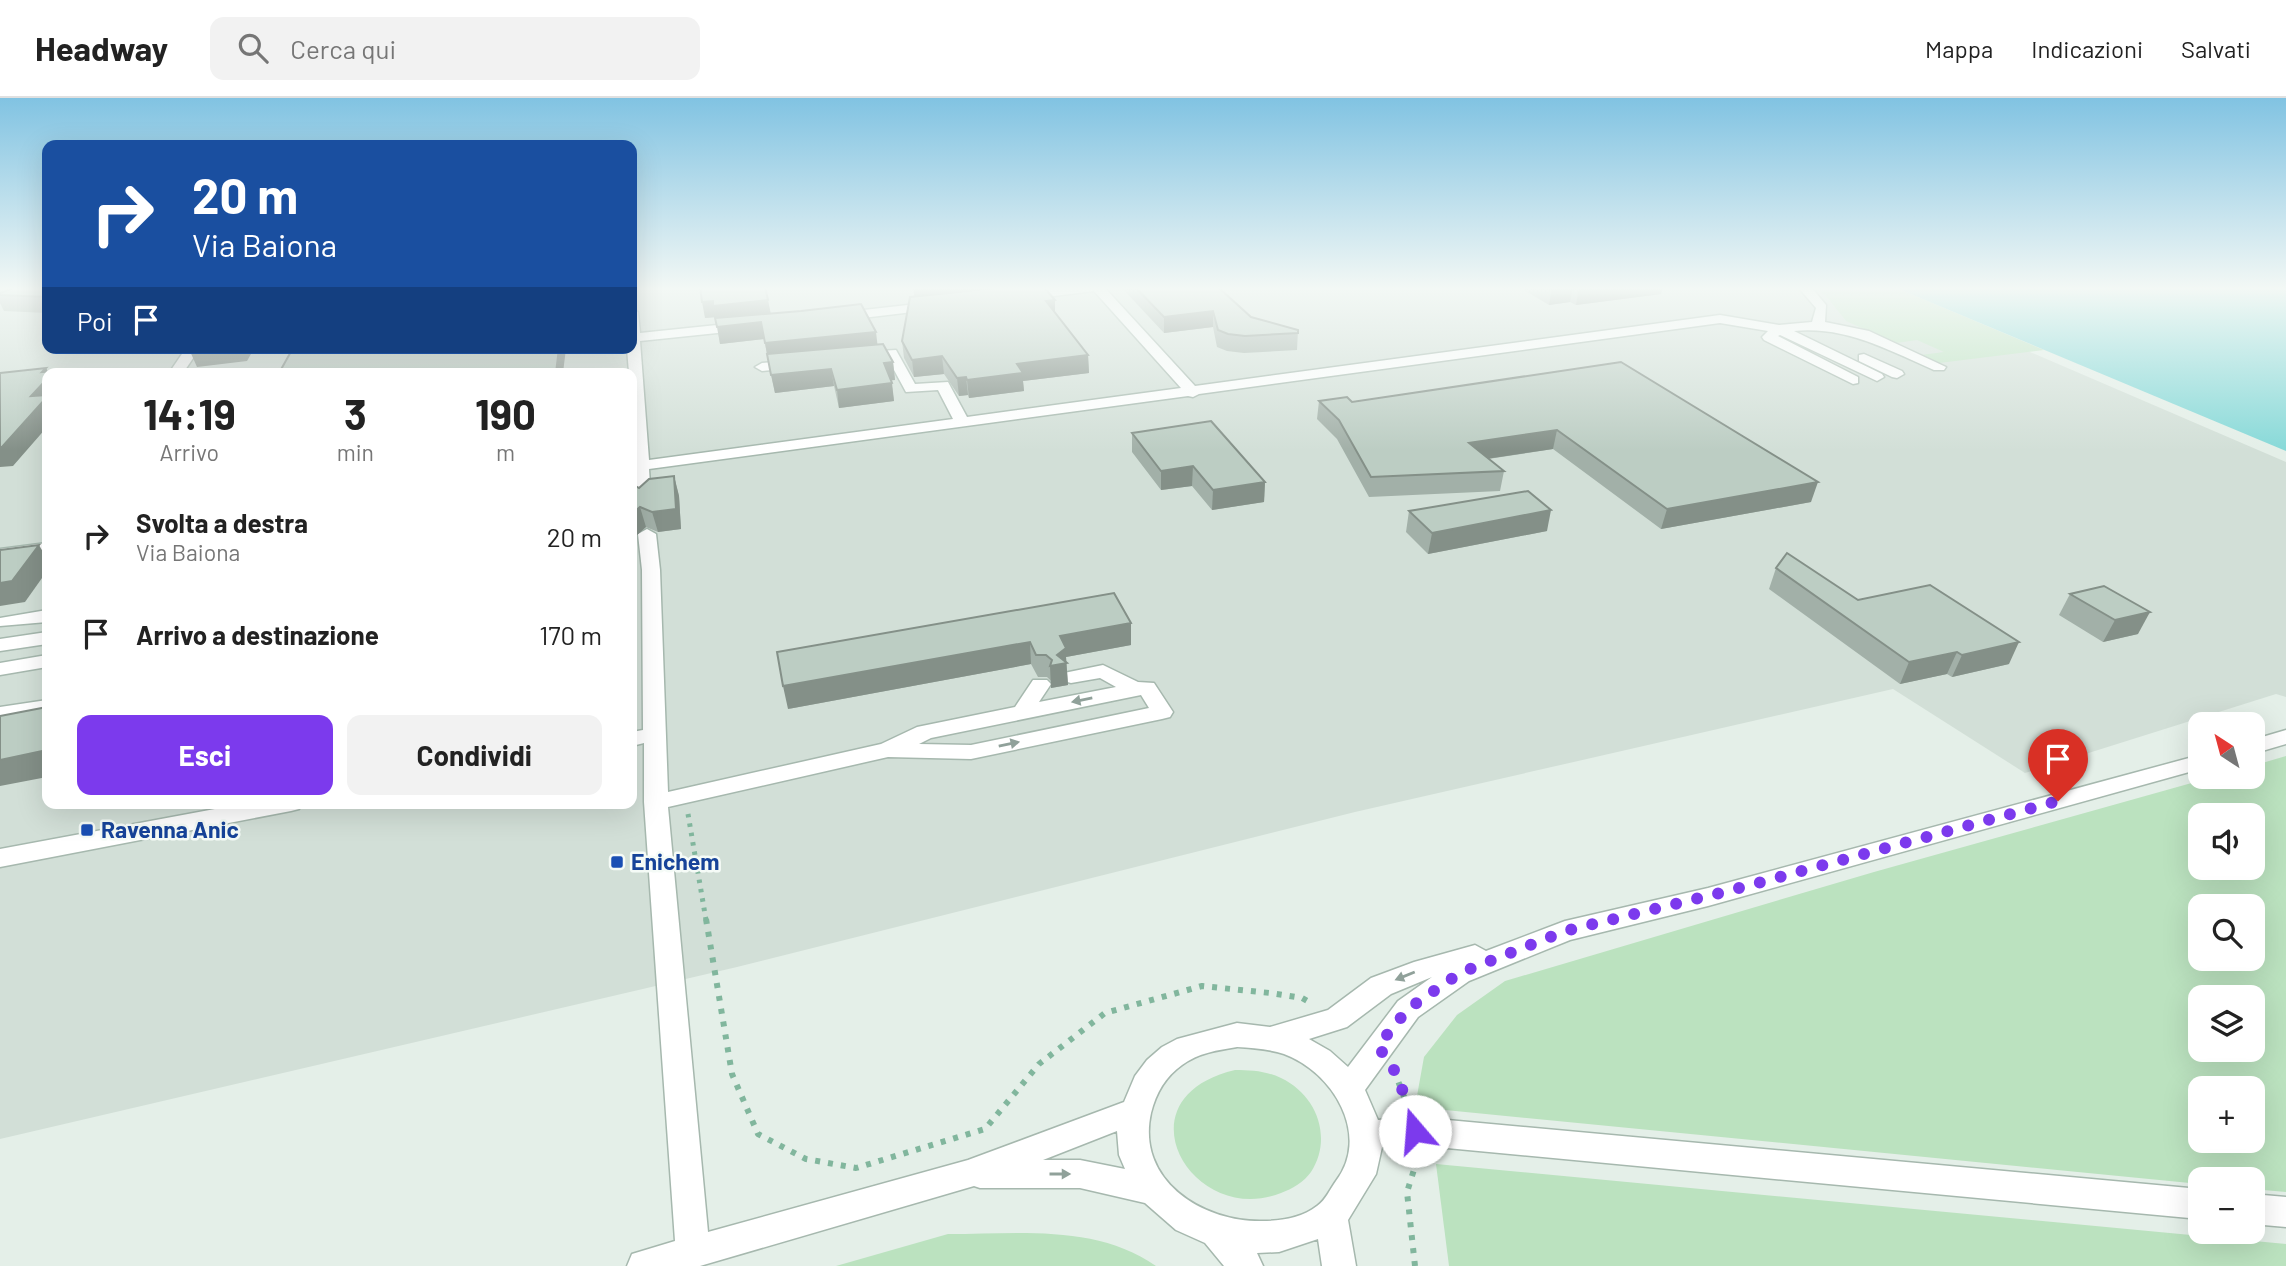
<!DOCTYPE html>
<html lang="it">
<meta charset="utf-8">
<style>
body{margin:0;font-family:Barlow,sans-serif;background:#f2f2f2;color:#222;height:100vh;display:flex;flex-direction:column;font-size:26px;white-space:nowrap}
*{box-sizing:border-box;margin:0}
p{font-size:23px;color:#767676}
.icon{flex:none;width:38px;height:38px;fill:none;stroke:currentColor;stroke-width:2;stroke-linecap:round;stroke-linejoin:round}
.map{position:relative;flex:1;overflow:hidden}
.panel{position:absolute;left:42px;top:270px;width:595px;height:441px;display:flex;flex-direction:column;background:#fff;border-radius:14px;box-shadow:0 7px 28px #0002}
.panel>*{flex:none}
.hud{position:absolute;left:42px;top:42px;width:595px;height:214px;border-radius:14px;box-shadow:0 7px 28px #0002;background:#1a4fa0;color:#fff;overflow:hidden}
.needle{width:46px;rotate:324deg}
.fabs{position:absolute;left:2188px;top:614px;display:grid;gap:14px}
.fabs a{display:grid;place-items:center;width:77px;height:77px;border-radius:14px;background:#fff;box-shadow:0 7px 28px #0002;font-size:35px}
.pin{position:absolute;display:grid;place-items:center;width:60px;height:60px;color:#fff;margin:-72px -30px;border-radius:50% 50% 50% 0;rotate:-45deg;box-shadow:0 0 7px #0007}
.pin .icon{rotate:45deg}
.me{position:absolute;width:77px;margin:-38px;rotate:342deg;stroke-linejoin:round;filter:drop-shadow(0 0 5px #0008)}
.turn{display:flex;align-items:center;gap:24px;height:147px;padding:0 35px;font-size:32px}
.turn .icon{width:91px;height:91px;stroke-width:2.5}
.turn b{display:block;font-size:49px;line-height:60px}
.then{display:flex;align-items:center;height:66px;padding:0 35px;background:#0003;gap:14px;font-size:26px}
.eta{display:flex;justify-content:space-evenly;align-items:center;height:119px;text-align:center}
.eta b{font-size:42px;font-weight:700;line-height:49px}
.cta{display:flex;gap:14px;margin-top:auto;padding:14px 35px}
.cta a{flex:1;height:80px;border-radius:14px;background:#7c3aed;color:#fff;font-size:28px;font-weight:700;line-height:80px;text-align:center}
.cta a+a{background:#f2f2f2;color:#222}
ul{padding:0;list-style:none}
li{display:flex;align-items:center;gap:21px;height:98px;padding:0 35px}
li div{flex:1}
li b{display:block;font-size:26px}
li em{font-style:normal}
header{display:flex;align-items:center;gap:42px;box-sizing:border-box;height:98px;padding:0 35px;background:#fff;border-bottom:2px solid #e0e0e0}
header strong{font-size:33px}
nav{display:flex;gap:38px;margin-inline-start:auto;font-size:24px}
.search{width:490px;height:63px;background:#f2f2f2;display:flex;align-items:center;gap:18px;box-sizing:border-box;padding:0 24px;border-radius:14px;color:#767676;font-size:26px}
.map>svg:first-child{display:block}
</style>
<header>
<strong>Headway</strong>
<div class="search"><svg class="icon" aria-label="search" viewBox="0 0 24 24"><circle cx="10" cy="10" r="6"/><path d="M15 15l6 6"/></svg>Cerca qui</div>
<nav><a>Mappa</a><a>Indicazioni</a><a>Salvati</a></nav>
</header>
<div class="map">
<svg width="2286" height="1168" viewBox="0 0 2286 1168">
<rect width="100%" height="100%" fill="#e4efe8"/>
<!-- built -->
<path fill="#d2dfd7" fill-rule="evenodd" d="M0,189h47v61h585v-61h1247l407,175v235l-10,-3 -251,79 -132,-84 -538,123 -618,155 -737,172zM47,275h585v430h-585z"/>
<!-- green -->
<g fill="#bbe2bf" fill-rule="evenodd">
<polygon points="1815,189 1894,189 2044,252 1939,265 1921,257 1944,254 1917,242 1896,245 1846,223 1827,199"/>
<path d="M2286,658v436l-34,-3v-9h-52v4l-785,-77 9,-50 33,-42 48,-34 369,-109 339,-95h39v-11zM2200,718h52v52h-52zM2200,808h52v53h-52zM2200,900h52v52h-52zM2200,990h52v53h-52z"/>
<path d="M1235,972c16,0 31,1 46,8 36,17 52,60 30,94 -7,10 -19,17 -30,21 -89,35 -165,-95 -46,-123z"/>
<polygon points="1436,1066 2286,1146 2286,1168 1449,1168"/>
<path d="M948,1136c69,0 149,-10 208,32h-320z"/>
</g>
<!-- water -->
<polygon fill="#87d9d8" points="1894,189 2286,189 2286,353"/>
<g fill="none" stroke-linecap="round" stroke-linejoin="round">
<defs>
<g id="minor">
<path d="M1065,189h39l91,99 525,-71 59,10 33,-3 4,-14 -18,-21h13l15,18 -1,17 44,9 77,36 -2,3h-10c-46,-20 -88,-44 -140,-39l88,43 2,3 -7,4 -97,-46 -2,1 80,41v6l-5,1 -89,-44 -2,-3 6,-6 -48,-8 -521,71 -6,3 -5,-1 -539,73 2,32 -8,5 -8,-5 -3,-29v-99h-3l-2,-25h5v-40l6,4 2,21 106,-11 6,4 -6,4 -106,11 9,119 304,-41 -15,-29 -32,2 -19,-35 -32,2 -2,-3 7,-4 36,-2 19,34 33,-2 19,35 214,-29 -87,-97 -72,9 -6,-4 6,-4z"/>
<polygon points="934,204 940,208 938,211 837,223 831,219 837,215"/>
<polygon points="186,250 200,250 183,275 169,275"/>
<polygon points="1864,256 1902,273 1904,276 1897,280 1892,279 1859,263 1859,257"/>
<polygon points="797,262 802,263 802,269 762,273 755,269 762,265"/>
<path d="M647,431l9,5 4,36 8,222 213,-48 36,-17 98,-20 18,-27h14l4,4 -12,18 77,-15 -16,-9 -29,5 -7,-2 -3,-4 3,-4 39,-8 35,17 16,1 19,29 -3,5 -8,2 -191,40 -83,-2 -220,50 40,425 260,-72 156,-58 11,-26 12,-16 15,-13 15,-8 60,-16 33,4 58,-17 43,-32 43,-16 61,-17 11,6 79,-30 143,-33 492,-133v14l-492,137 -138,34 -101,41 -51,36 -53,73 13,30 37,-3 785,72v30l-785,-74 -33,2 -6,27 -28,46 8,46h-34l-4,-27 -39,13 -22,1 6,13h-39l-19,-23 -29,-13 -31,-27 -65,-15h-100l-6,-2 -274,80h-73l5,-12 43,-13 -31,-439v-59l-12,3v-14l11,-2 -1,-160 -4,-36zM1141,597l8,13 -178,37 -52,-1 12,-6zM1432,879l-34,24 -50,66 -18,-16 -21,-12 38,-12 44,-33zM1237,949c15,1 32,2 47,7 49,18 87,81 52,127 -6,8 -10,19 -19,25 -15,12 -37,15 -55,15 -60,1 -126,-41 -111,-108 5,-20 14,-36 31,-48 16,-12 36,-15 55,-18zM1117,1033l2,24 6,14 -45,-9h-37z"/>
<polygon points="47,445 47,455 0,461 0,451"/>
<polygon points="47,512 47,524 0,528 0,520"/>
<polygon points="47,534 47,546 0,553 0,541"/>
<polygon points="47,557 47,569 0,577 0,565"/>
<polygon points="47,602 47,614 0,623 0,609"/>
<polygon points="2286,632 2286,646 2252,656 2252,642"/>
<polygon points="247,705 303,705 299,711 291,713 0,769 0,751"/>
<polygon points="2252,1096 2286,1099 2286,1129 2252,1126"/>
</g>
</defs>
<!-- minor casing -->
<use href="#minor" stroke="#a6b8ae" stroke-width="3"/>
<!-- path-far1 -->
<polyline stroke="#81b69d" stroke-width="5" stroke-dasharray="3.5 6" stroke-linecap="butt" points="688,716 706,822"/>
<!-- path -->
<g stroke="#81b69d" stroke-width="6" stroke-dasharray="5 8" stroke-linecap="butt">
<polyline points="706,821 732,976 758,1036 806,1061 856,1070 985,1031 1039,966 1105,915 1202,888 1270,895 1302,900 1309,904"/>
<polyline points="1394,972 1407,1007"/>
<polyline points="1415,1168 1407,1094 1418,1059"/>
</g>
<!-- minor -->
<use href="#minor" fill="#fff" fill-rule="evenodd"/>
</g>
<!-- wall -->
<g fill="#a2b0a8">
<polygon points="47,189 47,215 4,213 0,205 0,195"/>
<polygon points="1121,189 1218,189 1251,219 1298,232 1297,252 1244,255 1227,253 1217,249 1213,229 1164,235"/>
<polygon points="1519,189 1663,189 1661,196 1576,207 1570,204 1549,207"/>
<polygon points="765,190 771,216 878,246 893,264 895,282 891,282 894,303 839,310 834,288 775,295 764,241 720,246 716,219 705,220"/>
<polygon points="914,199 1055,214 1088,257 1089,275 1023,283 1024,293 969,300 968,297 959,298 944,276 914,279 904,260 902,243"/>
<polygon points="1621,264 1811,404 1661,431 1553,351 1488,361 1504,373 1500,393 1369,399 1337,341 1317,321 1319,303 1352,304"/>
<polygon points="1132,335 1265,384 1264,404 1212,412 1192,388 1161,392 1132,354"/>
<polygon points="674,378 679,398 681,431 658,434 646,429 636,438 632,438 632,386 639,390"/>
<polygon points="1409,413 1547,433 1428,456 1406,434"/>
<polygon points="1776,470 1858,502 2009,566 1952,579 1947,576 1900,586 1769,491"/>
<polygon points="1114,495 1131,525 1131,547 1066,559 1068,587 1051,590 1051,583 1047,579 1038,579 1031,566 788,611"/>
<polygon points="2070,496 2138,536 2103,544 2059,517"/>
</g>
<!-- shaded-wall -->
<g fill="#849088">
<polygon points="913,189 1033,189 915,202"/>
<polygon points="1552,189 1573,189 1570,204 1549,207"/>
<polygon points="1579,189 1663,189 1661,196 1576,207"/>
<polygon points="768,202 771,218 717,224 716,219 705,220 702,204"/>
<polygon points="1055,202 1055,218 1046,203"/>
<polygon points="1213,213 1213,229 1164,235 1164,219"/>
<polygon points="761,224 764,241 720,246 717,229"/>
<polygon points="876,234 878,251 768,262 765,245"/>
<polygon points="201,250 304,250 251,256 247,263 197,269 189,251"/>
<polygon points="559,250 566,250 563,275 556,275"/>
<polygon points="1088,257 1089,275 1023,283 1024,293 969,300 967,282 1017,266"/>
<polygon points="942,258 944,276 914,279 912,262"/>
<polygon points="893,264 895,282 886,283 884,265"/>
<polygon points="46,270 49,275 47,275 47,329 13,368 0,369 0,349 31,298 42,274"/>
<polygon points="831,271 834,288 775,295 771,277"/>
<polygon points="966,279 968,297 959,298 957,280"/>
<polygon points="892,285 894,303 839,310 837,292"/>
<polygon points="1557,332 1553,351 1466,364 1469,345"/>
<polygon points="1193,368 1192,388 1161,392 1161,373"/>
<polygon points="674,378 679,398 681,431 658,434 652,414"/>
<polygon points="1265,384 1264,404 1212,412 1213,392"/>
<polygon points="1818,384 1811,404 1661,431 1667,411"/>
<polygon points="640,409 646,429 636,438 632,438 632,416"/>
<polygon points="1551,412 1547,433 1428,456 1432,435"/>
<polygon points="39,447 47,461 47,473 25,504 0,508 0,485"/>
<polygon points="2150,514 2138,536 2103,544 2115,522"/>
<polygon points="1131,525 1131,547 1066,559 1068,587 1051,590 1050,568 1057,557 1060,538"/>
<polygon points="1030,544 1031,566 788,611 783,588"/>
<polygon points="2019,544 2009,566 1952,579 1962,557"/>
<polygon points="1957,554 1947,576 1900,586 1909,564"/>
<polygon points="47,652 47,679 0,688 0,662"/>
</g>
<!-- building -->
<g fill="#bccdc3" stroke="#849088" stroke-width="2">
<polygon points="17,189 47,189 47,199 0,197 0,195"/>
<polygon points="700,189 765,189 768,202 713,208 713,203 702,204"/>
<polygon points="1006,189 1044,189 1055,202 1046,203 1088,257 1017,266 1023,275 967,282 966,279 957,280 942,258 912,262 902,243 910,199"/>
<polygon points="1135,189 1218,189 1251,219 1298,232 1298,235 1245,238 1228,236 1218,232 1213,213 1164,219"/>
<polygon points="861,206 876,234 765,245 761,224 717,229 715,220 801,213"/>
<polygon points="883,246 893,264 884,265 892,285 837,292 831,271 771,277 767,256"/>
<polygon points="293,250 559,250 556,275 279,275"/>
<polygon points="1621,264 1818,384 1667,411 1557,332 1469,345 1504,373 1371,379 1339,322 1319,303 1347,299 1352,304"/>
<polygon points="46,270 42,274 55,273 53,275 47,275 47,281 31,298 47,297 47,299 2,349 0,349 0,275"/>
<polygon points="1211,323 1265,384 1213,392 1193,368 1161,373 1132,335"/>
<polygon points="674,378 676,411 652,414 640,409 632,416 632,386 639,390 649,381"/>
<polygon points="1528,393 1551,412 1432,435 1409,413"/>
<polygon points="39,447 12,483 0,485 0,452"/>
<polygon points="1787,455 1858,502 1930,487 2019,544 1962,557 1957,554 1909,564 1776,470"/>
<polygon points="2104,488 2150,514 2115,522 2070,496"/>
<polygon points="1114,495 1131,525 1060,538 1066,550 1057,557 1067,565 1050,568 1052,562 1046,557 1036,557 1030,544 783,588 777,554"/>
<polygon points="47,609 47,652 0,662 0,618"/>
</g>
<!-- one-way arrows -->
<defs><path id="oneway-solid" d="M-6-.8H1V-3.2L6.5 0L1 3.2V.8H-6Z" transform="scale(1.75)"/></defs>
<g fill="#90a19a">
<use href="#oneway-solid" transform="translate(1082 602) rotate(169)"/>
<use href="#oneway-solid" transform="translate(1009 646) rotate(-12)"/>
<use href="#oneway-solid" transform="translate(1405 878) rotate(158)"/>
<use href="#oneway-solid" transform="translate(1060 1076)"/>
</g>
<!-- sky -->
<linearGradient id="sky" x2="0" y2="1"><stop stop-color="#81c3e2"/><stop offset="0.54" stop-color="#f3f8f5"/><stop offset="1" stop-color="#f3f8f5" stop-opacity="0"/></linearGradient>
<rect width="2286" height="353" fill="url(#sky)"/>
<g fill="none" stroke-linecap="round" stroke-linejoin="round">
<!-- route -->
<polyline stroke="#7c3aed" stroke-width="12" stroke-dasharray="0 21.6" points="1415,1033 1398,978 1378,948 1408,911 1460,875 1565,833 1732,792 2058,703"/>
</g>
<!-- markers -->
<g fill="#1a4fb4" stroke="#f5fbf7" stroke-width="2.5">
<rect x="80" y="725" width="14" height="14" rx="3.5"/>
<rect x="610" y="757" width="14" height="14" rx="3.5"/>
</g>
<g text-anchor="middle" stroke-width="5" stroke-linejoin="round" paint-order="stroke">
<!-- transit labels -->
<g font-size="23" font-weight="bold" fill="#164399" stroke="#f5fbf7" text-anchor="start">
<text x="101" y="740">Ravenna Anic</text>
<text x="631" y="772">Enichem</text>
</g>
</g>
</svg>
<div class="fabs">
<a><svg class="needle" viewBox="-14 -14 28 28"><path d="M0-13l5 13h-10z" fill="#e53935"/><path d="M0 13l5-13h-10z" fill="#767676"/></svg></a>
<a><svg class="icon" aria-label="sound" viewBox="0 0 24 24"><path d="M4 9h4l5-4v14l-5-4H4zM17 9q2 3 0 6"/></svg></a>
<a><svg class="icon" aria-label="search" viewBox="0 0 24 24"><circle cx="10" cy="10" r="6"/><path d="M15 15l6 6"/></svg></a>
<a><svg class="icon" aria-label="layers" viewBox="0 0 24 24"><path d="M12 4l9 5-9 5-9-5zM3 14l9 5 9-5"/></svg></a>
<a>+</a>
<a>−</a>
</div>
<div class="pin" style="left:2058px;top:703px;background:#d93025"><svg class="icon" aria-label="arrive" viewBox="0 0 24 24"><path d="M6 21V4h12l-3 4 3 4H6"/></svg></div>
<svg class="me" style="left:1415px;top:1033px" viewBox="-20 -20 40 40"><circle r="19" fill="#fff"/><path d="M0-13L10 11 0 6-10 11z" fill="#7c3aed"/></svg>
<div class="hud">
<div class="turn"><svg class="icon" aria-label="right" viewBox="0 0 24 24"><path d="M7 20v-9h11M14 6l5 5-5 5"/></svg><div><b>20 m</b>Via Baiona</div></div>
<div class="then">Poi<svg class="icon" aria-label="arrive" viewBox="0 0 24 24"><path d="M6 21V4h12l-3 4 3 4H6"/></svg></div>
</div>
<section class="panel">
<div class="eta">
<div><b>14:19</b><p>Arrivo</p></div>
<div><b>3</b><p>min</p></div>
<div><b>190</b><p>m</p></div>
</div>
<ul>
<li><svg class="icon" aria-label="right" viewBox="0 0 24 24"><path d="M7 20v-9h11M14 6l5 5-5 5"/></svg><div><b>Svolta a destra</b><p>Via Baiona</p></div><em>20 m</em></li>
<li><svg class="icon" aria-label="arrive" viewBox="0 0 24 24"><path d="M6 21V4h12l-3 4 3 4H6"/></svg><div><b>Arrivo a destinazione</b></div><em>170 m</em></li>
</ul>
<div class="cta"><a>Esci</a><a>Condividi</a></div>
</section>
</div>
